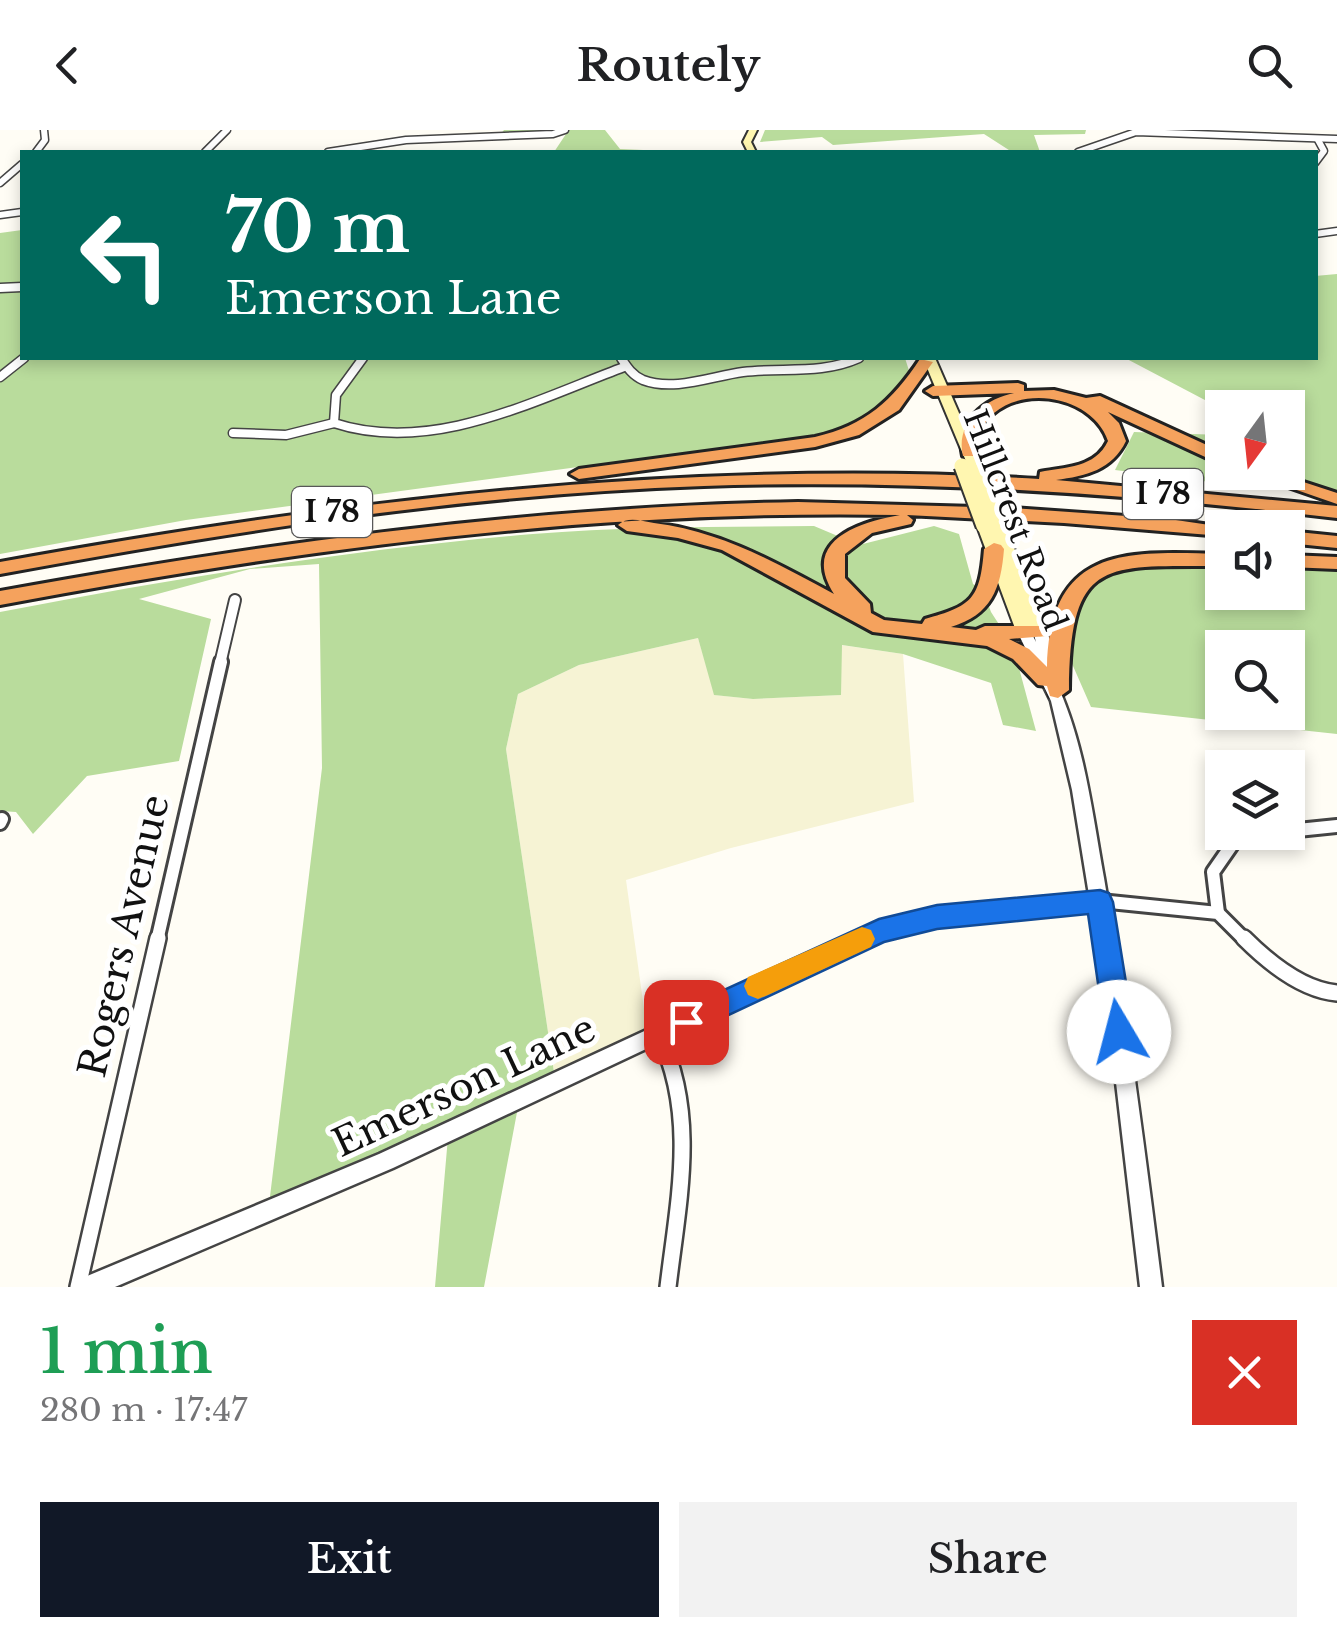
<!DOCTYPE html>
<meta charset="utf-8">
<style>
body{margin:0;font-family:"Libre Baskerville",serif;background:#f2f2f2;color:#202124;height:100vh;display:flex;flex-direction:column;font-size:38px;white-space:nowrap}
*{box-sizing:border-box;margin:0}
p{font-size:32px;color:#757577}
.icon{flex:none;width:55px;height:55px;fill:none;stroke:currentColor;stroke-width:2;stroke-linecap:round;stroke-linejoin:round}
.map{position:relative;height:1157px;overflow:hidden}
.drawer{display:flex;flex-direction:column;background:#fff;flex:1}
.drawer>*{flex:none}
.top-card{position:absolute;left:20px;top:20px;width:1298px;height:210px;border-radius:0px;box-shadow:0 5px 15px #0003;background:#00695c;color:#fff;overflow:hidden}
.needle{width:65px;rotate:195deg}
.fabs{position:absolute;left:1205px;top:260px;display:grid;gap:20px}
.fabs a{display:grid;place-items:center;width:100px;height:100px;border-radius:0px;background:#fff;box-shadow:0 5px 15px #0003;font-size:50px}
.pin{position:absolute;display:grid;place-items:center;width:85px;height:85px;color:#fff;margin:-42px;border-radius:20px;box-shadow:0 5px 15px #0006}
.me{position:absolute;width:110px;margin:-55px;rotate:352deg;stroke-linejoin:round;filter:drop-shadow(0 0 8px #0008)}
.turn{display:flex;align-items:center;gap:35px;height:210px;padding:0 40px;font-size:45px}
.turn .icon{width:130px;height:130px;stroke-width:2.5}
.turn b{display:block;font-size:70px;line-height:85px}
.round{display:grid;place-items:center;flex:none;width:105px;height:105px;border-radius:0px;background:#f2f2f2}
.headline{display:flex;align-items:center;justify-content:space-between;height:170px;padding:0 40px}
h1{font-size:60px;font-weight:600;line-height:75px;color:#1e9e55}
.primary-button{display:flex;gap:20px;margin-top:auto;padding:20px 40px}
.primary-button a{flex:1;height:115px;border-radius:0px;background:#111827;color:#fff;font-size:40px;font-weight:600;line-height:115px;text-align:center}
.primary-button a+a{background:#f2f2f2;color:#202124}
header{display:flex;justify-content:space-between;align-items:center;height:130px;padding:0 40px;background:#fff;font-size:45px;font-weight:600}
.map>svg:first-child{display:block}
</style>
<header><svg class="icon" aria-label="back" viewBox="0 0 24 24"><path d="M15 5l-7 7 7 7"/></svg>Routely<svg class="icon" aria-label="search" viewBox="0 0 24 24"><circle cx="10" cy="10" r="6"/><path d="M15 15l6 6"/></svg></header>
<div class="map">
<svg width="1337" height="1157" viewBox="0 0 1337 1157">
<rect width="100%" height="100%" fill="#fffdf5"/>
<!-- farmland -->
<polygon fill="#f6f3d4" points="698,508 715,565 753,569 840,565 841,515 903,524 914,672 731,718 626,750 648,907 556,956 506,619 518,564 579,535"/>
<!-- forest -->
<g fill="#b9dc9c" fill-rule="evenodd">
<polygon points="504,0 605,0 620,19 690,22 554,22 566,4 499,6"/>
<polygon points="765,0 1086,0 1085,4 1034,5 1040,22 1012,22 984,4 833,15 822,7 760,12"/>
<polygon points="22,100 22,228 905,228 912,250 905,250 880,280 829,303 186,390 0,424 0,103"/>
<polygon points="1337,144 1337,362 1297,347 1266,359 1115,340 1134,302 1222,305 1222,342 1288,342 1288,278 1222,279 1125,228 1315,228 1315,146"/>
<path d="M814,396l45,19 75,-19 25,8 14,50 10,6 8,22 22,34 23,85 -33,-6 -12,-42 -88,-29 -61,-9 -1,50 -88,4 -39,-4 -16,-57 -119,27 -61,29 -12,55 50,337 -38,21 -34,180h-49l13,-150 -180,76 54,-445 -3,-204 -69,5 -111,30 72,20 -32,142 -92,15 -54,58 -17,-22 -16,-1v-199c176,-34 354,-63 533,-78 94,-8 188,-7 281,-8z"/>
<path d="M1136,432l86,2v28h66v-27l49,2v167l-246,-27 -32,-73 25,-54zM1222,518h66v64h-66z"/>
</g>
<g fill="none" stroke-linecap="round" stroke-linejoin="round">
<defs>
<g id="minor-far4">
<polyline points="36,22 45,10 44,0"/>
<polyline points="205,22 227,0"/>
<polyline points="328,22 406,10 553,4 565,0"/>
<polyline points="1078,22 1136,2 1337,9"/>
<polyline points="1315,33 1324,21 1318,10"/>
<polyline points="0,53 22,34"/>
<polyline points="0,85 22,82"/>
<polyline points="1315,104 1337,101"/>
</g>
<g id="minor-far3">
<polyline points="0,158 22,157"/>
<path d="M363,228l-27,37 -2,28c97,32 199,-22 290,-56"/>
<path d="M621,228c6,9 11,17 22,22 31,12 69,-4 100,-8 40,-5 78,3 116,-14"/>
<polyline points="0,247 24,228"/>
<polyline points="233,303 286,305 334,293"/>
</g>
<polyline id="minor-far2" points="220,534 235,470"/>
<g id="minor-far1">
<polyline points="0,693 2,689"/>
<polyline points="1288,701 1337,696"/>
<polyline points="1100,771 1218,783 1246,811"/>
<polyline points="1218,783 1213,742 1238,706 1268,702"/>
<polyline points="157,811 221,532"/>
</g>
<g id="minor">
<path d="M1244,808c24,24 58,52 93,55"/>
<path d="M659,905c39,80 19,167 9,252"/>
<polyline points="78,1157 158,808"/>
</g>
<path id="tertiary" d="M1024,496l5,2 7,14 -3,-11 2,-3 5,-2 7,5 13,42 -6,5c30,61 38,134 50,200 23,135 41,272 58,409h-22l-34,-290 -15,-88 -154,16 -55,13 -489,230 -278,119h-38l3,-8 299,-125 494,-229 64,-16 152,-14 -17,-105 -21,-89 -34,-70z"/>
<g id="secondary">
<polygon points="749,0 757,0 751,12 756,22 748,22 743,12"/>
<polygon points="923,228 935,228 982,336 980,339 970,339 968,336"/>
<polygon points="984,392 991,396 998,392 1005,396 1048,501 1046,505 1040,507 1032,501 1024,507 1016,501 977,396"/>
</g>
<g id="motorway">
<path d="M920,229l13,3 -34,48 -40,25 -44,12 -236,32 -9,-5 9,-5 236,-32c51,-12 77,-36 105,-78z"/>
<path d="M1018,253l6,2v6l30,-1 32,8 14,-2 122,56v11l-6,-1 -108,-50 11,11 7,18c-14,29 -40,35 -70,39l281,26v12c-211,-25 -421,-39 -633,-32 -237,8 -471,45 -704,88v-12c344,-62 689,-104 1039,-83l1,-7c26,-5 55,-4 68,-31 -14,-42 -79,-57 -114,-28 -15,12 -12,27 -19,43h-12c-8,-33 21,-57 51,-63l-81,3 -8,-5 8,-5z"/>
<polygon points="1245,342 1273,342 1337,363 1337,374"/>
<path d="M798,372l213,6 158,11 61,9h-8v8l-158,-13 -157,-8 6,5 -2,4 -39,9 -27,21v24l25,26 1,9 13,7 38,4 3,-5c47,-13 55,-20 59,-70l10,-6 7,2 3,4c-3,40 -13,66 -53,78l25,3 9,-4h62l3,5 -3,5 -38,3 20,10 18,18c3,-121 78,-116 175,-113v12c-116,1 -152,-11 -153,124l-11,8 -8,-2 -3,-10 -9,-1 -25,-26 -26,-13 -114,-14 -151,-82 -44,-12 -51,-7 -9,-6c10,-9 23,-4 36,-2 69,9 120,39 180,71 -34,-53 25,-72 66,-79 -304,-6 -602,34 -900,90v-14c265,-48 529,-84 798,-89z"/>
<polygon points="1288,401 1337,406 1337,418 1288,413"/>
<polygon points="1288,425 1337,427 1337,439 1288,437"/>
</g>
</defs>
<!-- minor-far4 casing -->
<use href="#minor-far4" stroke="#444" stroke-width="9"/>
<!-- minor-far3 casing -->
<use href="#minor-far3" stroke="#444" stroke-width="11"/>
<!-- minor-far2 casing -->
<use href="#minor-far2" stroke="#444" stroke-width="14"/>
<!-- minor-far1 casing -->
<use href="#minor-far1" stroke="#444" stroke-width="18"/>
<!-- minor casing -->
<use href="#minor" stroke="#444" stroke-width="20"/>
<!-- tertiary casing -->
<use href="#tertiary" stroke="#444" stroke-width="5"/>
<!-- secondary casing -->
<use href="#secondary" stroke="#333" stroke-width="4"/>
<!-- motorway casing -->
<use href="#motorway" stroke="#222" stroke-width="6"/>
<!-- minor-far4 -->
<use href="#minor-far4" stroke="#fff" stroke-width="6"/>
<!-- minor-far3 -->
<use href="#minor-far3" stroke="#fff" stroke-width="8"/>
<!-- minor-far2 -->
<use href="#minor-far2" stroke="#fff" stroke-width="10"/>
<!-- minor-far1 -->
<use href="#minor-far1" stroke="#fff" stroke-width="12"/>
<!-- minor -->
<use href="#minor" stroke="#fff" stroke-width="15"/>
<!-- tertiary -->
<use href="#tertiary" fill="#fff" fill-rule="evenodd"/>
<!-- secondary -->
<use href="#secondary" fill="#fff6b0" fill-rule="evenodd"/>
<!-- motorway -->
<use href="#motorway" fill="#f5a25d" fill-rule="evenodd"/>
<defs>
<g id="secondary-bridge">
<polyline points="962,336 984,396"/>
<polyline points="975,336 998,396"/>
</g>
</defs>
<!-- secondary-bridge casing -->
<use href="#secondary-bridge" stroke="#333" stroke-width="19" stroke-linecap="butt"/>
<!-- secondary-bridge -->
<use href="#secondary-bridge" stroke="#fff6b0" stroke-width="15"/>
</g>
<!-- route -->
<polygon fill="#1a73e8" stroke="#114b97" stroke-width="2.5" points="1100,760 1109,763 1113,772 1134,902 1130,912 1119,916 1109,912 1105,902 1088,784 937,799 884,812 686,905 676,901 671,892 676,882 879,789 937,775"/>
<!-- slow -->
<polygon fill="#f59e0b" points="862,797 871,800 875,809 871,817 768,865 758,869 748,865 744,856 748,847"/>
<g text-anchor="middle" stroke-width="10" stroke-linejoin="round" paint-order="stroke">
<!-- shield labels -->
<g fill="#fff" stroke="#585858" stroke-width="2.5">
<rect x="1123" y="339" width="80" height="50" rx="8"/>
<rect x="292" y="357" width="80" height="50" rx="8"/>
</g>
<g font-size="30" font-weight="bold" fill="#111">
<text x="1163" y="374">I 78</text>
<text x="332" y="392">I 78</text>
</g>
<!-- street labels -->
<g font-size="32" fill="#111" stroke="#fff">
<text transform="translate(1015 390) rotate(69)" y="11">Hillcrest Road</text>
</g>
<!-- near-street labels -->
<g font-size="38" fill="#111" stroke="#fff">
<text transform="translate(124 806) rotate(-77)" y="13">Rogers Avenue</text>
<text transform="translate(464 956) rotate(-25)" y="13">Emerson Lane</text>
</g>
</g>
</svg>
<div class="fabs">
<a><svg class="needle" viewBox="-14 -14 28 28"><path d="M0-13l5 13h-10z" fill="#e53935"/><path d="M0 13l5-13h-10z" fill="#757577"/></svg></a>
<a><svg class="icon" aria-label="sound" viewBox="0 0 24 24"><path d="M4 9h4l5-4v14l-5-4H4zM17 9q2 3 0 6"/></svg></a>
<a><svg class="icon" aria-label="search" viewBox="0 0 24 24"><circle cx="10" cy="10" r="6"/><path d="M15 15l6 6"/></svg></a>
<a><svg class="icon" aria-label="layers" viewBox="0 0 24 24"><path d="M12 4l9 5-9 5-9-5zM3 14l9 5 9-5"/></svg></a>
</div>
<div class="pin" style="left:686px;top:892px;background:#d93025"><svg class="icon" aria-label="arrive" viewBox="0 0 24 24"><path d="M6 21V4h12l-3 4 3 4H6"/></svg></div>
<svg class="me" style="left:1119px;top:902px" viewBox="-20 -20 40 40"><circle r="19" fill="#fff"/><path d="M0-13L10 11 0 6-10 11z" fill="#1a73e8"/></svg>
<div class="top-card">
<div class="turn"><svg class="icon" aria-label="left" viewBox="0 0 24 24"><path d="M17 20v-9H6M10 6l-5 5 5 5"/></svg><div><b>70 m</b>Emerson Lane</div></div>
</div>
</div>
<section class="drawer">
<div class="headline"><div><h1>1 min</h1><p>280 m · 17:47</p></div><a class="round" style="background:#d93025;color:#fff"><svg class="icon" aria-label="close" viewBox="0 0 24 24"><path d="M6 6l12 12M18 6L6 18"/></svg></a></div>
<div class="primary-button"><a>Exit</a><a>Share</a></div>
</section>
